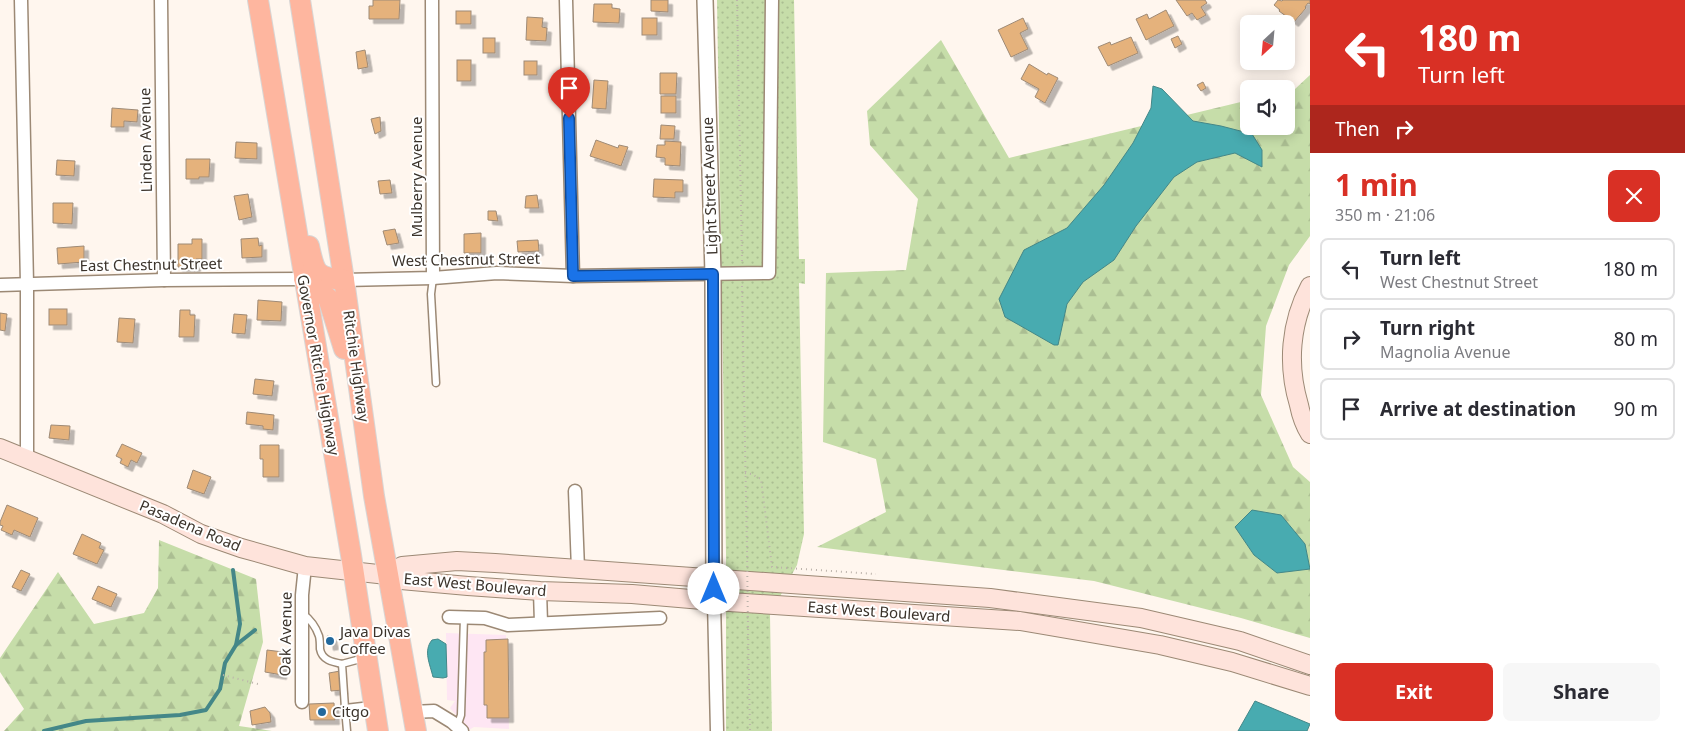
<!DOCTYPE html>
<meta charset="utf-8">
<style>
body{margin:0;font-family:"Noto Sans",sans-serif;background:#f7f7f7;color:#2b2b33;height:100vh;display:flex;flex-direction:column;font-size:19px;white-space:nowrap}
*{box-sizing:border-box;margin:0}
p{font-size:16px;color:#7c7c81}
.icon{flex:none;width:28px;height:28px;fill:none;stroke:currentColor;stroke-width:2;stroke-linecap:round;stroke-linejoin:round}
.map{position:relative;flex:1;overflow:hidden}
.panel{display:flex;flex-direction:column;background:#fff;width:375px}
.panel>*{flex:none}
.top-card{background:#d93025;color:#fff;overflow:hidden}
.needle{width:32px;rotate:206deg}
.buttons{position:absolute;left:1240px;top:15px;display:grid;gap:10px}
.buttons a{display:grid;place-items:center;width:55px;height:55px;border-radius:8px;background:#fff;box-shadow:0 2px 12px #0003;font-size:25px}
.pin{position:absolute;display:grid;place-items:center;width:42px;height:42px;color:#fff;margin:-51px -21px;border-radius:50% 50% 50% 0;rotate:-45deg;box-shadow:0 0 5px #0007}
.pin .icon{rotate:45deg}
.me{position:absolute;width:55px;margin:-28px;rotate:0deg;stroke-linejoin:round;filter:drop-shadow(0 0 4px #0008)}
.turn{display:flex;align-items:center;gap:18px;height:105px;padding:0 25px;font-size:22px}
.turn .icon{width:65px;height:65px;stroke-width:2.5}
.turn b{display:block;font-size:35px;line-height:42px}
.then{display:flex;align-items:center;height:48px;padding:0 25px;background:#0003;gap:10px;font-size:19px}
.round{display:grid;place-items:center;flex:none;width:52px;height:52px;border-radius:8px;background:#f7f7f7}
.head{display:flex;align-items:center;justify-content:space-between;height:85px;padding:0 25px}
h1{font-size:30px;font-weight:700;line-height:38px;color:#d93025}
.button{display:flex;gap:10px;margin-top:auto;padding:10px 25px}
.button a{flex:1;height:58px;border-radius:8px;background:#d93025;color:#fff;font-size:20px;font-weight:700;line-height:58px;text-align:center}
.button a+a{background:#f7f7f7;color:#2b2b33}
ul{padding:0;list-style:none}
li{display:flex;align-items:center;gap:15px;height:62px;margin:0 10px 8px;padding:0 15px;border:2px solid #e1e1e2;border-radius:8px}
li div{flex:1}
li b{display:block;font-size:19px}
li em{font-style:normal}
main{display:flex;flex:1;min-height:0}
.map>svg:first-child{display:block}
</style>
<main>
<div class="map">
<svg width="1310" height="731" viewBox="0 0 1310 731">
<defs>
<pattern id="forest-firs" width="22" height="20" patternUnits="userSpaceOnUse" patternTransform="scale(1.25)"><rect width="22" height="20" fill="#c6dda9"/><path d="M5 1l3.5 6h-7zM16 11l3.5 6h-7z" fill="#abbe92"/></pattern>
<pattern id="park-dots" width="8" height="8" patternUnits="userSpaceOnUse" patternTransform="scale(1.25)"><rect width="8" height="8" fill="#c6dda9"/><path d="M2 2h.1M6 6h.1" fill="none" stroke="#abbe92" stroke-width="1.8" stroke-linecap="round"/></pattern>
<filter id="shadow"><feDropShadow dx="4.5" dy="4.5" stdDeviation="0" flood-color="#0004"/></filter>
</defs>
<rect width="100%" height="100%" fill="#fff6ee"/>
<!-- commercial -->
<polygon fill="#fee6f3" points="446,633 506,635 509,729 474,727 469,730 450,708 455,701 447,700"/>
<!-- forest -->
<g fill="url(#forest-firs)">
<polygon points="941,40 1009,158 1249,100 1249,126 1286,126 1286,91 1295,89 1310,75 1310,236 1289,265 1266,326 1261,395 1293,467 1310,482 1310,638 1241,618 1094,581 817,547 886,512 876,459 823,442 826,273 906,270 918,199 870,145 867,111"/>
<polygon points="159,540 256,579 263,642 239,726 272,731 4,731 24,709 0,672 0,658 58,572 94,624 144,613 158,588"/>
</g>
<!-- park -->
<polygon fill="url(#park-dots)" points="717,0 794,0 799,259 805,259 805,284 799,283 804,534 797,565 770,615 772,731 726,731 726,554"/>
<!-- water -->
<g fill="#48abb0" stroke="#448788">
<polygon points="1153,86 1162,89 1193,121 1221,126 1252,134 1262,150 1262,167 1235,153 1197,162 1174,177 1136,226 1114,260 1083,282 1067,304 1058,345 1054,345 1005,317 999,299 1024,250 1067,228 1104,185 1133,143 1151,108"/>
<polygon points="1252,510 1281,515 1305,544 1310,569 1277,573 1254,555 1235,527"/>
<path d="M438,639l8,5 1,33 -4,1 -10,-1c-3,-13 -10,-26 -1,-37z"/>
<polygon points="1255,701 1310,724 1307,731 1238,731"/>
</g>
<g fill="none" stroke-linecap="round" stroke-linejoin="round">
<!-- stream -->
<g stroke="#448788" stroke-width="4">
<polyline points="236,645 255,630"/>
<polyline points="44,731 86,721 180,715 206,710 220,689 225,663 236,645 240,624 233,570"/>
</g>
</g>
<!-- building -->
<g fill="#e5b27c" stroke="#9e8a76" filter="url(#shadow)">
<polygon points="373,0 400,0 399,19 369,19 369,6 373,6"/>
<polygon points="651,0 668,0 668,12 651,11"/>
<polygon points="1176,0 1205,0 1207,3 1201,7 1206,15 1197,20 1192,13 1187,16"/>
<polygon points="1278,0 1282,1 1283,0 1310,0 1310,4 1308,3 1305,7 1306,8 1294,22 1279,11 1280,10 1274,5"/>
<polygon points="594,4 612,4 612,8 620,9 619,23 593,22"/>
<polygon points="1166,10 1174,26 1146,40 1136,19 1147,14 1149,19"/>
<rect x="456" y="11" width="15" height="13"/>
<polygon points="527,17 543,18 542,27 547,28 546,41 526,40"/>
<rect x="642" y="18" width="15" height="17"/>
<polygon points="1023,18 1028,29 1020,33 1028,49 1011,57 998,30"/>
<polygon points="1178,36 1182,44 1175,48 1171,39"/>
<polygon points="1131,37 1138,53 1108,66 1098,47 1110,42 1111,45"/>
<rect x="483" y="38" width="12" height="15"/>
<polygon points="365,50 368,67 358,69 356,52"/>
<rect x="457" y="60" width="14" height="21"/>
<rect x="524" y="61" width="13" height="14"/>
<polygon points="1029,64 1047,75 1048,73 1058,78 1045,103 1035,97 1039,89 1021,79"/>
<polygon points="660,73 677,73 676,94 660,94"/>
<polygon points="594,80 608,81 606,109 592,108"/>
<polygon points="1203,82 1206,88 1201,91 1197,85"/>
<rect x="661" y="96" width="15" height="17"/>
<polygon points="112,108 138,110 137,122 124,121 124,127 111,127"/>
<polygon points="380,117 381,131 375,134 371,119"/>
<polygon points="661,125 675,126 674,139 660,139"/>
<polygon points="596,140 618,148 619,145 628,147 621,166 590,156"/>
<polygon points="665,141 681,142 680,166 665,165 665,158 656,157 657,145 665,145"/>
<polygon points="236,142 257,143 257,159 235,158"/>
<polygon points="186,159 210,159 209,177 199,177 199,179 186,179"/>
<polygon points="57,160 75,161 74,176 56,175"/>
<polygon points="654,179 683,180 683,192 675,192 675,198 653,197"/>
<polygon points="390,180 392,193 380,194 378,181"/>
<polygon points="248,194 252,217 239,220 234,196"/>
<polygon points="537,195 539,208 525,208 526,196"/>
<polygon points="53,203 73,203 72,224 53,223"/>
<polygon points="488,211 496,211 498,221 488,220"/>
<polygon points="395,229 399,243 387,245 383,231"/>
<polygon points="481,233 481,253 464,253 464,234"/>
<polygon points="258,238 259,246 262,245 262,257 242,258 241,239"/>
<polygon points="192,239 202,239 202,259 196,259 196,267 178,267 178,244 192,244"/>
<polygon points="538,240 539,251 518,252 517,241"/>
<polygon points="84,246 84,262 58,264 57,248"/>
<polygon points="258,300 282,302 281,321 257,320"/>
<rect x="49" y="309" width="18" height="16"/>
<polygon points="180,310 190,310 190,315 195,315 194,337 179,337"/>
<polygon points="0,313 7,314 5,331 0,330"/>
<polygon points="234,314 247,315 245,334 232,333"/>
<polygon points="119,318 135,319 133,343 117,342"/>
<polygon points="255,379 274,381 272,396 253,394"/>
<polygon points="247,412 274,415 273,430 263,429 263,426 246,424"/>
<polygon points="51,425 70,426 69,440 49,438"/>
<polygon points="122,444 142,453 137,463 131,460 128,467 120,463 122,459 116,456"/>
<polygon points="260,445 279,445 279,477 263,477 263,459 260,459"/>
<polygon points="193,470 211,477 204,494 187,488"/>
<polygon points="7,505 38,518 30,537 14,530 12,535 1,530 3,526 0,525 0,522"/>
<polygon points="82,534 101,543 99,548 104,550 97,564 73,554"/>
<polygon points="21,570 30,574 21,591 12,587"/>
<polygon points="98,586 117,594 111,607 92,599"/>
<polygon points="327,636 332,636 334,645 329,646"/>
<polygon points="508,639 509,718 487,718 487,705 484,705 484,652 486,652 486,640"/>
<polygon points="267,650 283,652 282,675 265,672"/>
<polygon points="340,671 343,690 331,691 329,673"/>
<polygon points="334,703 335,720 310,720 309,704"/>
<polygon points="265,707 270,713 271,722 252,725 250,711"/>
</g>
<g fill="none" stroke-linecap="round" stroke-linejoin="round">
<defs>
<g id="service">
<polyline points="433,278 431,294 436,383"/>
<path d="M302,613c8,6 14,14 17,23 1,4 1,9 1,13 2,11 12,13 22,15"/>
<polyline points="345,708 342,664 364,658"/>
<polyline points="457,727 461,715 464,617"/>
<polyline points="347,731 345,708 371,705"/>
</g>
<g id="minor">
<polyline points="21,0 27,284 27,459"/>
<polyline points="161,0 164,280"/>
<polyline points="432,0 433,278"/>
<polyline points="566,0 573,276"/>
<polyline points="344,280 433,278 497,273 573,276 769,273 772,0"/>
<polyline points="0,285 164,280 304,279"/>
<polyline points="575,491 578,569"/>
<polyline points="540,591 541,623"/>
<polyline points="714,601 717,731"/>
<polyline points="449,617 485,618 508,625 660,618"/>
<polyline points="302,702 302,595 305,566"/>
<polyline points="412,712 434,711 452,722 462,731"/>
</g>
<polyline id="tertiary" points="705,0 713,274 714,601"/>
<g id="secondary">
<path d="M1310,286c-20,37 -23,79 -11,119 2,10 6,21 11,29"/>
<polyline points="0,448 163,514 201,534 241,548 305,566 387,575 401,580 468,586 540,591 632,594 714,601 1020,621 1160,645 1232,662 1310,686"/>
<polyline points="387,575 402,566 457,561 495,563 990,598 1141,618 1240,641 1310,665"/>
</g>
<g id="trunk">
<polyline points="258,0 351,555 378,731"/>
<polyline points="300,0 344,280 374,496 416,731"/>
<path d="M309,246c6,27 6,31 35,34"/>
<polyline points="304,279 328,298 344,349"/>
</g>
</defs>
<!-- service casing -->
<use href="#service" stroke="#9c8975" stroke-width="9"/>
<!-- minor casing -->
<use href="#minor" stroke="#9c8975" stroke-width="15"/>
<!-- tertiary casing -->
<use href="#tertiary" stroke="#9c8975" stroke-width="18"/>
<!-- secondary casing -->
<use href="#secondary" stroke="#9c8975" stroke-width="20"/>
<!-- trunk casing -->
<use href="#trunk" stroke="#d8d6d5" stroke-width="22"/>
<!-- path -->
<g stroke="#bcb3ab" stroke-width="2" stroke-dasharray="1 4" stroke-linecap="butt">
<polyline points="737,0 742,261"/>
<polyline points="742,286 747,551"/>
<polyline points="745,473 751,474 761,479 772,567 876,574"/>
<polyline points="748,629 750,731"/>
<polyline points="223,675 258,684"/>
</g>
<!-- service -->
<use href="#service" stroke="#fff" stroke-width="6"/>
<!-- minor -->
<use href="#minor" stroke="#fff" stroke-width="12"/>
<!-- tertiary -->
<use href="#tertiary" stroke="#fff" stroke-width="15"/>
<!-- secondary -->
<use href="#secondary" stroke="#fee3db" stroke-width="18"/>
<!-- trunk -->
<use href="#trunk" stroke="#feb69f" stroke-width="20"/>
<!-- path-bridge -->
<polyline stroke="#bcb3ab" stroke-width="2" stroke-dasharray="1 4" stroke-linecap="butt" points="747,551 748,629"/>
</g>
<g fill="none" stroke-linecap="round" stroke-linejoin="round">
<defs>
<polyline id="route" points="569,118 573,276 713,274 714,589"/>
</defs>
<!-- route casing -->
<use href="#route" stroke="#114b97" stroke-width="12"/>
<!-- route -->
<use href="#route" stroke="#1a73e8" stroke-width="9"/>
</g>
<!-- markers -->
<g fill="#21689c" stroke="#fff" stroke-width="2">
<circle cx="330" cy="641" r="5"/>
<circle cx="322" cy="712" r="5"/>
</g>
<g text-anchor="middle" stroke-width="4" stroke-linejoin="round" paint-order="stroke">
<!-- street labels -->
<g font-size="15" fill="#3b332b" stroke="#fff">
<text transform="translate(146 140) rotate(-91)" y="5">Linden Avenue</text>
<text transform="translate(417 177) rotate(-90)" y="5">Mulberry Avenue</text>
<text transform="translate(710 186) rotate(-92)" y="5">Light Street Avenue</text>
<text transform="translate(466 260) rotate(-1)" y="5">West Chestnut Street</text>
<text transform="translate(151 265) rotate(-1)" y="5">East Chestnut Street</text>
<text transform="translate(318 365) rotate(80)" y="5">Governor Ritchie Highway</text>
<text transform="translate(356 366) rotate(82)" y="5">Ritchie Highway</text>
<text transform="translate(190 526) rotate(23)" y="5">Pasadena Road</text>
<text transform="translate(475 585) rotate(5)" y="5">East West Boulevard</text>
<text transform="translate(879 612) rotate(4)" y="5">East West Boulevard</text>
<text transform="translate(286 634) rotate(-89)" y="5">Oak Avenue</text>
</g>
<!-- poi labels -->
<g font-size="15" fill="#3b332b" stroke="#fff" text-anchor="start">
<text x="340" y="637">Java Divas<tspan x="340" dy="17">Coffee</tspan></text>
<text x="332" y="717">Citgo</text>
</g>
</g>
</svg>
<div class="buttons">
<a><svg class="needle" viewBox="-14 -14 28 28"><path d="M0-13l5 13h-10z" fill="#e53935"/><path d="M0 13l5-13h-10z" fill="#7c7c81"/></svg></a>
<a><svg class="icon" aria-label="sound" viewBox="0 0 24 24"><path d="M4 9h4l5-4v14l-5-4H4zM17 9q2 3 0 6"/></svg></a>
</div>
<div class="pin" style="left:569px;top:118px;background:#d93025"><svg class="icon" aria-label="arrive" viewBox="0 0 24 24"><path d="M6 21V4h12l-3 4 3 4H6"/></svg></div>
<svg class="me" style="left:714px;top:589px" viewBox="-20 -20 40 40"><circle r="19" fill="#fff"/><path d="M0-13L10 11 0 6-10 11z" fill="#1a73e8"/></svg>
</div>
<section class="panel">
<div class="top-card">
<div class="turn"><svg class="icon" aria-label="left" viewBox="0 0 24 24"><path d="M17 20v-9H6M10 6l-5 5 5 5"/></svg><div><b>180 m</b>Turn left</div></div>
<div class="then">Then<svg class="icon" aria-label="right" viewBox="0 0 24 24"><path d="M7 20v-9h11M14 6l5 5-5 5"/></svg></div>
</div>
<div class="head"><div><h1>1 min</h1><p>350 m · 21:06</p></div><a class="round" style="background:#d93025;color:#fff"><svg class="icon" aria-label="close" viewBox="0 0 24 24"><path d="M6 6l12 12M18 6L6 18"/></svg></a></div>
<ul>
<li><svg class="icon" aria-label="left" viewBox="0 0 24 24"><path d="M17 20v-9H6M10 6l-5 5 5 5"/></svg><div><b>Turn left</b><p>West Chestnut Street</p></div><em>180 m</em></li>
<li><svg class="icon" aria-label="right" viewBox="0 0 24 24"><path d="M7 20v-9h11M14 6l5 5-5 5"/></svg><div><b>Turn right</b><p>Magnolia Avenue</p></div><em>80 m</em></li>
<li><svg class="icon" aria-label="arrive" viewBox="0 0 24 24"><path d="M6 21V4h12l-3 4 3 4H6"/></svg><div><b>Arrive at destination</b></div><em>90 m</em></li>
</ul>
<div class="button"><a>Exit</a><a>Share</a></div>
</section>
</main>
